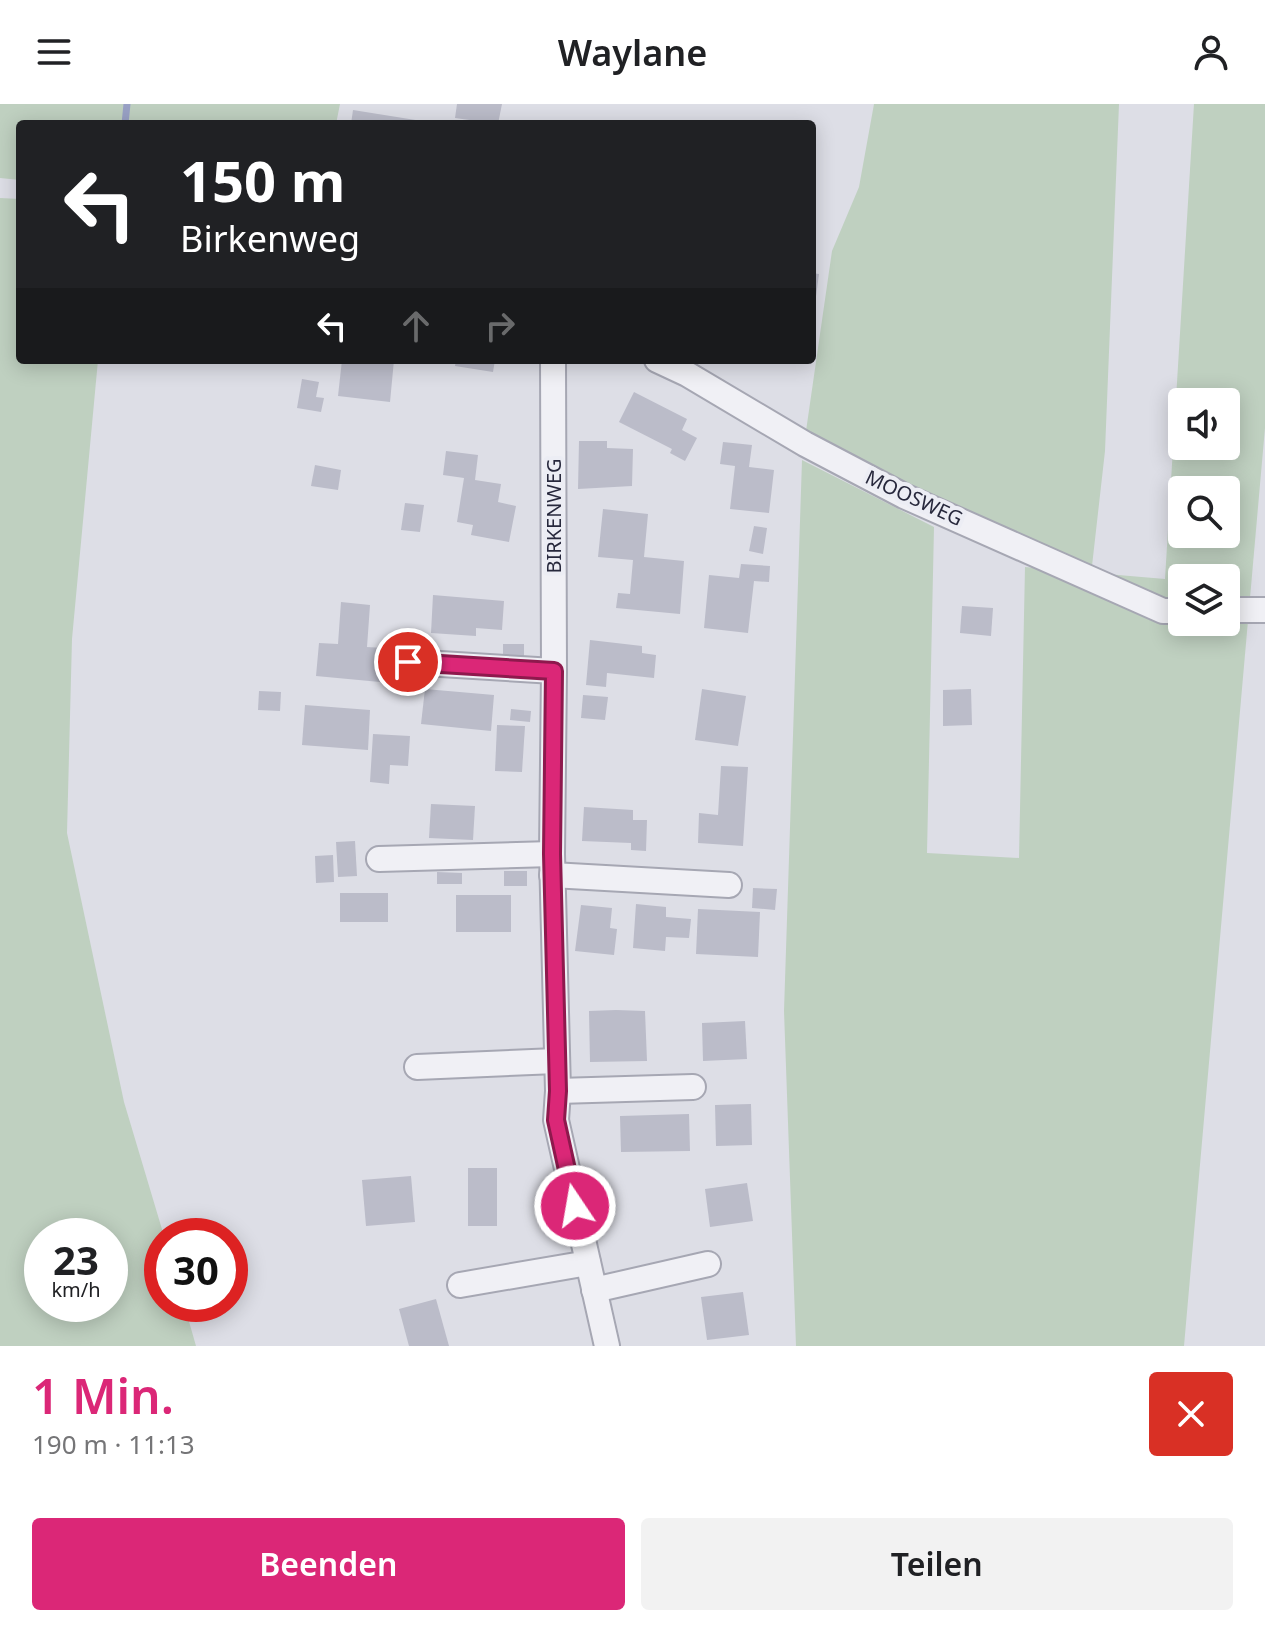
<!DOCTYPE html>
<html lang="de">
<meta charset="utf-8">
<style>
body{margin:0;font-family:"Noto Sans",sans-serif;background:#f2f2f2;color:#202124;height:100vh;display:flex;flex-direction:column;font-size:30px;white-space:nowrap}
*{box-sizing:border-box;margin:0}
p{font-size:26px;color:#757577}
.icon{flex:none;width:44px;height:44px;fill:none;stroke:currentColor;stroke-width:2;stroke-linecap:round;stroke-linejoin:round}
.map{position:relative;height:1242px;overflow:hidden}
.sheet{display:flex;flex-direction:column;background:#fff;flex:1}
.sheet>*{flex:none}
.top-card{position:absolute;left:16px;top:16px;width:800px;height:244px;border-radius:8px;box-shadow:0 4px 20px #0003;background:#202124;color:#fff;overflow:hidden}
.fabs{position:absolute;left:1168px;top:284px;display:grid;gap:16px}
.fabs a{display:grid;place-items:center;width:72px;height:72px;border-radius:8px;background:#fff;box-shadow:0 4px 20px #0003;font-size:40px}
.speed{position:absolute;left:24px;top:1114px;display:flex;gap:16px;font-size:40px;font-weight:700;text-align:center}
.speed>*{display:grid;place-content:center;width:104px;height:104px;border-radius:50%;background:#fff;box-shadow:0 4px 20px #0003;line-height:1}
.speed small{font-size:20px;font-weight:400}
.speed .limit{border:12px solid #d22;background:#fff;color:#111}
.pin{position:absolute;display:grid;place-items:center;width:68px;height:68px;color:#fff;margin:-34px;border:4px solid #fff;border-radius:50%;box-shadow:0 2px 8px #0007}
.me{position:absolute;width:88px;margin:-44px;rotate:348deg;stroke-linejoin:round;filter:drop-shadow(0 0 6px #0008)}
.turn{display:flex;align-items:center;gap:28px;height:168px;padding:0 32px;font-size:36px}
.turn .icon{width:104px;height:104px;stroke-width:2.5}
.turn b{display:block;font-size:56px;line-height:68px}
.lanes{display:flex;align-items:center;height:76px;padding:0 32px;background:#0003;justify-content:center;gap:40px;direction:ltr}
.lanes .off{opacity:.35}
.round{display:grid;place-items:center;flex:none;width:84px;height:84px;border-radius:8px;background:#f2f2f2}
.head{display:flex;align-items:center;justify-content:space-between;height:136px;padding:0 32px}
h1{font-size:48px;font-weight:600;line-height:60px;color:#db2777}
.button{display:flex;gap:16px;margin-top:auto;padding:16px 32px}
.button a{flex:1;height:92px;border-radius:8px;background:#db2777;color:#fff;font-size:32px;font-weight:600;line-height:92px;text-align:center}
.button a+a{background:#f2f2f2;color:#202124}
header{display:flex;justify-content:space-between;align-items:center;height:104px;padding:0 32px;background:#fff;font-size:36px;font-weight:600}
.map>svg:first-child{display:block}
</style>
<header><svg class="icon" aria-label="menu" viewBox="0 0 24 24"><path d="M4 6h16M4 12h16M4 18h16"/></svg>Waylane<svg class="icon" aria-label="person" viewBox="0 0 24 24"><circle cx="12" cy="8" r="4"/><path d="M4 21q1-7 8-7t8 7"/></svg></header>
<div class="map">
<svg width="1265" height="1242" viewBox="0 0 1265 1242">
<rect width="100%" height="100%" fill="#dddee6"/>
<!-- green -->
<g fill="#bfd0c0" fill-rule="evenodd">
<polygon points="0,0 340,0 336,20 20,20 20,76 0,74"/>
<polygon points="874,0 1119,0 1105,347 1092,462 961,407 805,334 832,147 859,83"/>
<path d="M1194,0h71v324l-81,918h-388l-12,-335 18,-551 132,67 -7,326 92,5 6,-291 140,12zM1182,298h44v44h-44zM1182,386h44v44h-44zM1182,474h44v44h-44z"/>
<path d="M0,94l20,1v161h78l-26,279 -5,194 57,269 40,134 -2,68h22l12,42h-196zM110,1132v68h-68v-68z"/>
</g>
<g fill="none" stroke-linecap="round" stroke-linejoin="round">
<!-- stream -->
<polyline stroke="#99a1c5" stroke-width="7" points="125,20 127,0"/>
</g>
<!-- building -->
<g fill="#bbbcc9">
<polygon points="457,0 502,0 498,20 455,14"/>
<polygon points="353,6 428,18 428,20 351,20"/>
<polygon points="812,169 819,170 814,207 812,207"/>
<polygon points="342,256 394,256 390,298 338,292"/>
<polygon points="456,256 495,256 493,268 455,262"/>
<polygon points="302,275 319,278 316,293 324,294 321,308 297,304"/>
<polygon points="634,288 687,315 682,326 697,334 685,357 670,349 672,345 619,318"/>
<polygon points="579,337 607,337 607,344 633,345 632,382 578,385"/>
<polygon points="723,338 752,341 749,363 774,366 769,409 730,405 735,362 720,360"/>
<polygon points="446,347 478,351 475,376 501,380 498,398 516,402 509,438 471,431 473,421 457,418 464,374 443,371"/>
<polygon points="315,361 341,366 338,386 311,382"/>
<polygon points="405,399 424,401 420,428 401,426"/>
<polygon points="603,405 648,410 644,453 684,457 680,510 616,504 618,489 630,490 633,456 598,453"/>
<polygon points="754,422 767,424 763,450 749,447"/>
<polygon points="741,460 770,462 769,478 754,477 748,529 704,524 709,471 739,474"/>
<polygon points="433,491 504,497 502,526 476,524 476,532 431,529"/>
<polygon points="341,498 370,501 367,543 383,544 380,578 316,572 319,539 338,540"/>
<polygon points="962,502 993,504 991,532 960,529"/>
<polygon points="590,536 642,542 642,549 656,551 654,574 607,569 606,583 586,581"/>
<polygon points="503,540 524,540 524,554 503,553"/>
<polygon points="425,585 494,591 491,627 421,620"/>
<polygon points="702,585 746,592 738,642 695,636"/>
<polygon points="971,585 972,621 943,622 943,586"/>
<polygon points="259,587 281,588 280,607 258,606"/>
<polygon points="583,591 608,593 605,616 581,614"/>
<polygon points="305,601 370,606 368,646 302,641"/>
<polygon points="511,605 531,607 530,618 510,616"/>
<polygon points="497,621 525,622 522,668 495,667"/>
<polygon points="373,630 410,632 408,662 390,661 389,680 370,678"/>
<polygon points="721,662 748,663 743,742 698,739 699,709 718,711"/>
<polygon points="431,700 475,702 473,736 429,734"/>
<polygon points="584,703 633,706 633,716 647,716 646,747 631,746 631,739 582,737"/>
<polygon points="355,737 357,772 338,773 336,738"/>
<polygon points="333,751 334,778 316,779 315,752"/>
<rect x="504" y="767" width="23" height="15"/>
<polygon points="437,768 462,769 462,780 437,780"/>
<polygon points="753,784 777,785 775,806 752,804"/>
<rect x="340" y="789" width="48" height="29"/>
<rect x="456" y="791" width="55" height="37"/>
<polygon points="636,800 666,803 666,813 691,815 689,834 666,833 665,847 633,844"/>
<polygon points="581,801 612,804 610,824 617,825 614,851 575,847"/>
<polygon points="698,805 760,808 758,853 696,850"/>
<polygon points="616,906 645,907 647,957 590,958 589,907"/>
<polygon points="745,917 747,955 703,957 702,919"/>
<polygon points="751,1000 752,1041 716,1042 715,1001"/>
<polygon points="689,1010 690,1047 621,1048 620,1012"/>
<rect x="468" y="1064" width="29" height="58"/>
<polygon points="411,1072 415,1118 366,1122 362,1076"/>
<polygon points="747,1079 753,1117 710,1123 705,1085"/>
<polygon points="743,1188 749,1231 707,1236 701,1193"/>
<polygon points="436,1195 449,1242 409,1242 399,1205"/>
</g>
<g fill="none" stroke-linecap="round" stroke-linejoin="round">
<defs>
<g id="minor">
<polyline points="553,256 554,567 552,750 558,987 556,1016 607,1242"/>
<polyline points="657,256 687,270 805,340 904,392 1163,507 1182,507"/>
<polyline points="1226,506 1265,506"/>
<polyline points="408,558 554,567"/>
<polyline points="379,755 552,750"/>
<polyline points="552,771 729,781"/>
<polyline points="417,963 556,957"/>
<polyline points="558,987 693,983"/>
<polyline points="460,1181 588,1159"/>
<polyline points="594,1186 708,1160"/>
</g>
</defs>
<!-- minor casing -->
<use href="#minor" stroke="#a6a7b3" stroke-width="28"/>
<!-- minor -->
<use href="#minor" stroke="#f0f0f5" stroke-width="24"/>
</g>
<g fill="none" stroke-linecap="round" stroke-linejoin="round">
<defs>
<polyline id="route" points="408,558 554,567 552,750 558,987 556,1016 575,1102"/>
</defs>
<!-- route casing -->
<use href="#route" stroke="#8e194d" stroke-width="20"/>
<!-- route -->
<use href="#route" stroke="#db2777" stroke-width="14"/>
</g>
<g text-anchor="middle" stroke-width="8" stroke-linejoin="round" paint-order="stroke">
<!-- street labels -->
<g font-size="20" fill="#27283c" stroke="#ecedf4">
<text transform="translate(914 394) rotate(25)" y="7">MOOSWEG</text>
<text transform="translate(554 412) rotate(-90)" y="7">BIRKENWEG</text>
</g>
</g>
</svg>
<div class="fabs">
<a><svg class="icon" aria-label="sound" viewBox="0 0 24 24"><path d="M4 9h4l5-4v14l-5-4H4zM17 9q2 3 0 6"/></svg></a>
<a><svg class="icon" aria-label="search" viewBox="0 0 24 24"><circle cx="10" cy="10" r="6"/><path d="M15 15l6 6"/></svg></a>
<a><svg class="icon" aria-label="layers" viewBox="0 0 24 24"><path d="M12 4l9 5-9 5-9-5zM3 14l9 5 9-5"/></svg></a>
</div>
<div class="speed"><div>23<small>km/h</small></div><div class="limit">30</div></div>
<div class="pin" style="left:408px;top:558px;background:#d93025"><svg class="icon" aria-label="arrive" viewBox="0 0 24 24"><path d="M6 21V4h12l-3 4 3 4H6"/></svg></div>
<svg class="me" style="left:575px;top:1102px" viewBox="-20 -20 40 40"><circle r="17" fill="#db2777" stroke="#fff" stroke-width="3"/><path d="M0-11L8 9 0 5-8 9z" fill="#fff"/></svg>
<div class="top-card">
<div class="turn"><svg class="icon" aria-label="left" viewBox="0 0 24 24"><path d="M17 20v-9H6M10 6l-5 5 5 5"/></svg><div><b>150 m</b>Birkenweg</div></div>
<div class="lanes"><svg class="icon" aria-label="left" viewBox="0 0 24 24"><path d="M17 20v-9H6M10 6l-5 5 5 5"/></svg><svg class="icon off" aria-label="ahead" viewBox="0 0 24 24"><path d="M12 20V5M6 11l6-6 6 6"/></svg><svg class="icon off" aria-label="right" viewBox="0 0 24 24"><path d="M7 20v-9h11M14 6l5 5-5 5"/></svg></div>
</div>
</div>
<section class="sheet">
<div class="head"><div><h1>1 Min.</h1><p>190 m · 11:13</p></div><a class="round" style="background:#d93025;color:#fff"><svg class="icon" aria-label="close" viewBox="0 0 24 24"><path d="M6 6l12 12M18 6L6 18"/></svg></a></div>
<div class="button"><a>Beenden</a><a>Teilen</a></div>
</section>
